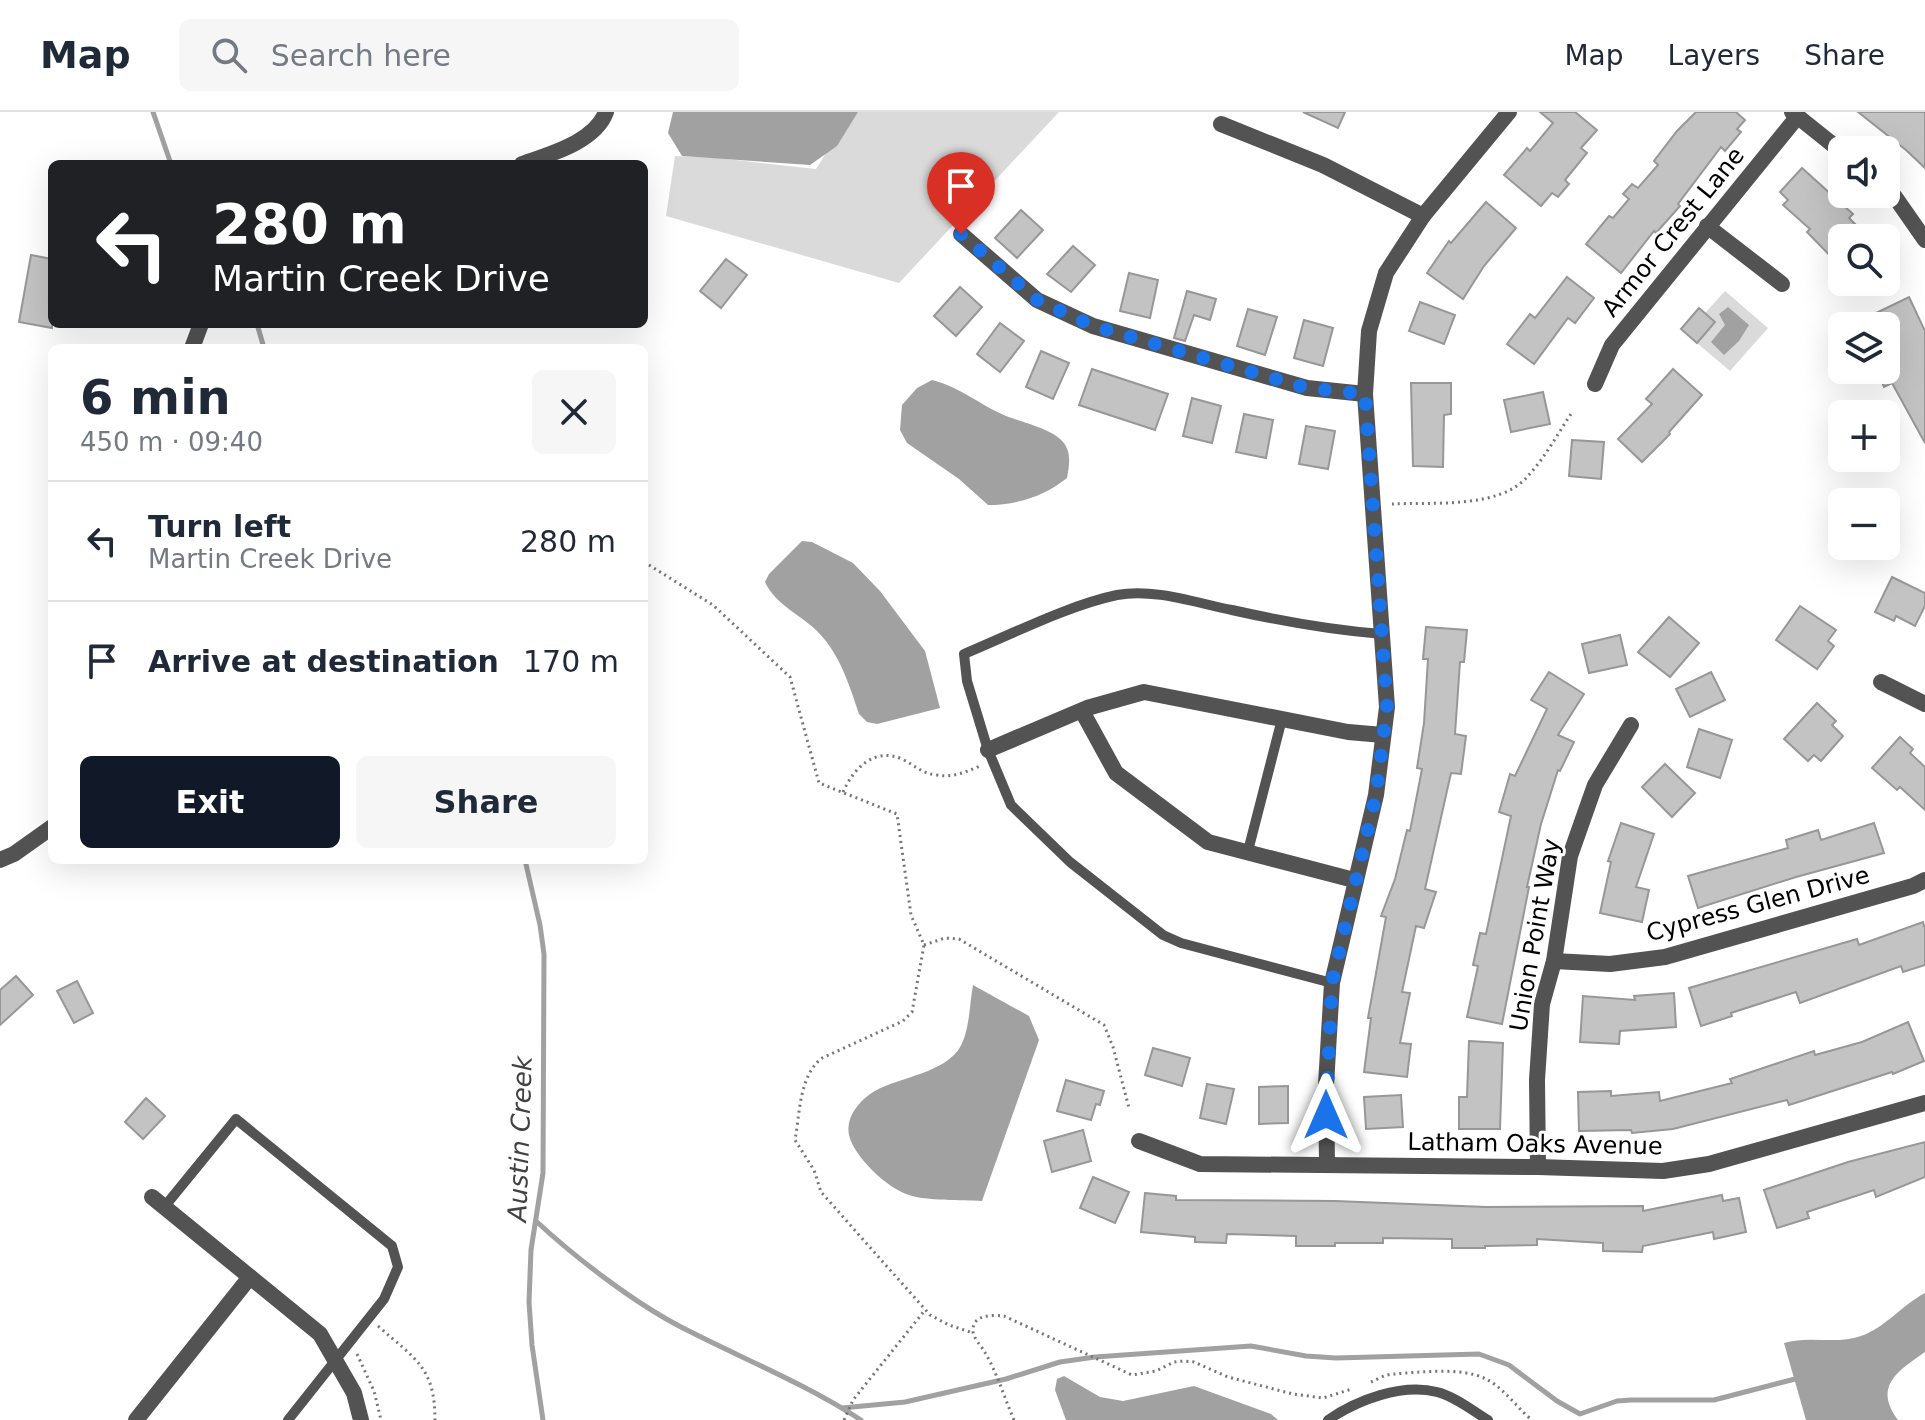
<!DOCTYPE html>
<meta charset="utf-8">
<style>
body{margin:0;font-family:"DejaVu Sans",sans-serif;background:#f6f6f7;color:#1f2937;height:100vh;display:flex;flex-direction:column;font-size:30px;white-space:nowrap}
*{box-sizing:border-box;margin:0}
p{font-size:26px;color:#747a83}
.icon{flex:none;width:44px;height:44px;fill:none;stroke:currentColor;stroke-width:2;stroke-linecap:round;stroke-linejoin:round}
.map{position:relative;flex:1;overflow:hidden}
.details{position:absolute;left:48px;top:232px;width:600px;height:520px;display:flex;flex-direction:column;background:#fff;border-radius:12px;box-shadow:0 8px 32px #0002}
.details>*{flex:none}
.hud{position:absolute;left:48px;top:48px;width:600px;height:168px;border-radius:12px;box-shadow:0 8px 32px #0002;background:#202124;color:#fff;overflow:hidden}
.controls{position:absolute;left:1828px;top:24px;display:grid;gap:16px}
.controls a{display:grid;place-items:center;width:72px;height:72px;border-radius:12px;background:#fff;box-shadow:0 8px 32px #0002;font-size:40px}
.pin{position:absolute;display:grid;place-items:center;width:68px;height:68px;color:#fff;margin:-82px -34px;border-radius:50% 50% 50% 0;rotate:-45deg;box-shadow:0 0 8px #0007}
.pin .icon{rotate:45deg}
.me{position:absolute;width:88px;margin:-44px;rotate:0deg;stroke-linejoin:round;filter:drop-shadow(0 0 6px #0008)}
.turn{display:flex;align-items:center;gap:28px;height:168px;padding:0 32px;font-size:36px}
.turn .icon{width:104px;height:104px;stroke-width:2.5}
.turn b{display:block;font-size:56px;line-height:68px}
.round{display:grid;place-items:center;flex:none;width:84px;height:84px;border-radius:12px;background:#f6f6f7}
.summary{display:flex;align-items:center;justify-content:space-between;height:136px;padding:0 32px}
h1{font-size:48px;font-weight:800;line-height:60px}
.action{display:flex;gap:16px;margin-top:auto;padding:16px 32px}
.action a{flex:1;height:92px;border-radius:12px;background:#111827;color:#fff;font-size:32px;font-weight:800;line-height:92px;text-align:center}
.action a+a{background:#f6f6f7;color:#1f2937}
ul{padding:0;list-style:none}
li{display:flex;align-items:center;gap:24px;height:120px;padding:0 32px;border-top:2px solid #e0e1e3}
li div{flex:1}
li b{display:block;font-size:30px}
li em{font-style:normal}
header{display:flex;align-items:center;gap:48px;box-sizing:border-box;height:112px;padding:0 40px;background:#fff;border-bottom:2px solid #e0e1e3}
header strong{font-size:38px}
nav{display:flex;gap:44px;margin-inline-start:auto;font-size:28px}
.search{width:560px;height:72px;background:#f6f6f7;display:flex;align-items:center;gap:20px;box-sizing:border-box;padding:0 28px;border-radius:12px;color:#747a83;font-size:30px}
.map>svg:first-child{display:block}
</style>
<header>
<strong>Map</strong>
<div class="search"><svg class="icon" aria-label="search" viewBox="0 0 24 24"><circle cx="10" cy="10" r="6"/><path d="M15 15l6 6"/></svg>Search here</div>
<nav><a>Map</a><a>Layers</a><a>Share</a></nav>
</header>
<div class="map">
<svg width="1925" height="1308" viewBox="0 0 1925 1308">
<rect width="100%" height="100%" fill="#fff"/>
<!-- green -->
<g fill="#dadada">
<polygon points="852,0 1059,0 899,171 666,104 675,44 717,46 816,57"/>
<polygon points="1725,179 1768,216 1730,259 1697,231 1715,211 1705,201"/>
</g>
<!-- water -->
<g fill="#a1a1a1">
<polygon points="673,0 858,0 837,34 810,53 682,44 668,21"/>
<polygon points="1728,195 1749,213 1739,229 1724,243 1711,230 1725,213 1719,202"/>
<path d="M932,268c28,7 48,25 74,36 15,6 47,13 57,26 9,10 6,25 4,36 -22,18 -50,27 -79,27l-29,-26 -52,-36 -7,-13 2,-25 15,-17z"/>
<path d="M802,429l10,1 41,21 27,28 45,60 15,57 -63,16 -10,-2 -8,-8c-10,-30 -20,-62 -43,-84 -17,-16 -41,-26 -51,-48l4,-8z"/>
<path d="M973,873l56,31 10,24 -57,161c-20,-1 -56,0 -73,-6 -21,-6 -55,-38 -60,-60 -3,-15 6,-28 16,-37 23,-20 65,-20 89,-43 16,-15 15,-49 19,-70z"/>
<path d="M1925,1181v59c-27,19 -52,34 -27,68h-92l-22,-77c25,-8 52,2 77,-7 25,-9 41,-31 64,-43z"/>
<polygon points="1064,1264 1100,1285 1123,1289 1194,1274 1271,1302 1278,1308 1066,1308 1055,1278 1057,1267"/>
</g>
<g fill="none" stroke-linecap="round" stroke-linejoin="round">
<!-- stream -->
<g stroke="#a1a1a1" stroke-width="5">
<polyline points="153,0 171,52"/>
<polyline points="257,212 264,236"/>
<polyline points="525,748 540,813 544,842 543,1061 531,1138 529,1190 532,1233 543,1308"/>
<path d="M537,1110c39,36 96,80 144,105 60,31 123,56 180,93"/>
<polyline points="842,1296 905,1290 1006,1267 1060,1250 1095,1245 1251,1234 1306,1244 1336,1246 1479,1242 1509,1253 1557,1289 1580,1302 1617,1289 1631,1288 1714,1288 1799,1266"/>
</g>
</g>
<!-- building -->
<g fill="#c3c3c3" stroke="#979797" stroke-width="2">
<polygon points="1303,0 1345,0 1338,16"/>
<polygon points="1540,0 1575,0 1597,18 1581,36 1587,41 1565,68 1569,72 1558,85 1552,81 1541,94 1504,63 1527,36 1530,39 1553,11"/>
<polygon points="1696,0 1736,0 1745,8 1737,17 1741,20 1725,39 1721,35 1678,92 1680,94 1656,121 1654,119 1621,161 1586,132 1609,104 1613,106 1629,87 1623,82 1632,72 1638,76 1658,53 1654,49 1677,19"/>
<polygon points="1858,0 1925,0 1925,56 1906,38"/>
<polygon points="1802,56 1853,102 1849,106 1861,118 1853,126 1842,126 1842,156 1807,120 1810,117 1783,93 1788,88 1780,80"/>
<polygon points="1486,90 1516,116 1484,154 1463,187 1427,161 1449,129 1451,131"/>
<polygon points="1021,98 1043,118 1017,146 995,126"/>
<polygon points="1073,134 1095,153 1071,180 1047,162"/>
<polygon points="31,143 52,147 52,216 19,210"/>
<polygon points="726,147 747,163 721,196 700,179"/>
<polygon points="1129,161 1158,168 1150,206 1120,199"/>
<polygon points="1567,165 1594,186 1575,211 1568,206 1534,252 1507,232 1530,202 1535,206"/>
<polygon points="960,175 982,195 956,224 934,204"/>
<polygon points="1187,179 1216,187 1210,208 1194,203 1185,229 1174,226"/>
<polygon points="1909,185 1925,219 1925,331 1892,271 1884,275 1877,259 1886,258 1886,255 1899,249 1886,222 1886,214 1882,214 1876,201"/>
<polygon points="1420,190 1455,203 1444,232 1409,219"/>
<polygon points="1699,196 1715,210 1697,231 1681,217"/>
<polygon points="1248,197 1277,205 1265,243 1237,234"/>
<polygon points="1304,208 1333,216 1323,254 1294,246"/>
<polygon points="1000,211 1024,229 1000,260 977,242"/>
<polygon points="1041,239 1069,251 1053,287 1026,275"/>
<polygon points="1092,257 1168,282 1155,318 1079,293"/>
<polygon points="1673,257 1702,283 1669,320 1670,322 1642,350 1618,327 1652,292 1646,287"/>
<polygon points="1411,271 1451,271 1451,302 1444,303 1443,355 1413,354"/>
<polygon points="1543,280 1550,312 1511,320 1504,288"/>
<polygon points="1192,286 1221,294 1212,331 1183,324"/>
<polygon points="1244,302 1273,308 1266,346 1236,340"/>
<polygon points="1306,314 1335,319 1328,357 1299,352"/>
<polygon points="1572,328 1604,330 1601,367 1569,364"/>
<polygon points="1892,465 1925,481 1925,494 1915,514 1896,504 1894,509 1875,500"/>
<polygon points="1800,494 1836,518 1828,529 1834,534 1817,557 1776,528"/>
<polygon points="1669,505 1699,531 1670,565 1638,540"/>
<polygon points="1426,515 1467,518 1464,550 1460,550 1455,622 1466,624 1461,662 1451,661 1425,777 1436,780 1424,816 1416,814 1402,880 1410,881 1400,931 1411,932 1407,965 1364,960 1371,906 1368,906 1386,805 1381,804 1395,767 1407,718 1410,719 1422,657 1417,656 1424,611 1428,547 1423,547"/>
<polygon points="1620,523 1627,553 1589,561 1582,532"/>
<polygon points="1549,560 1584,582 1558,623 1574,630 1560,659 1558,658 1541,712 1527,775 1529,775 1502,912 1467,905 1478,854 1473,853 1480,821 1486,822 1511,704 1499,700 1510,662 1515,664 1547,597 1531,588"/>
<polygon points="1711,560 1725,588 1690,605 1676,577"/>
<polygon points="1817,591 1836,609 1832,613 1843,624 1821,649 1814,643 1808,649 1784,627"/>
<polygon points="1699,617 1732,628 1720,666 1687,655"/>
<polygon points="1900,625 1913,637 1910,641 1925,655 1925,698 1900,675 1897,678 1872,656"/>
<polygon points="1665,652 1695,681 1672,705 1642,675"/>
<polygon points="1621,711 1654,722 1636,775 1649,778 1642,810 1600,801 1611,750 1608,749"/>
<polygon points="1874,711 1884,741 1796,765 1698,796 1688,764 1788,736 1786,728 1818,718 1821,728"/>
<polygon points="1923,810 1925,817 1925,853 1903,860 1901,854 1800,891 1796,880 1731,901 1732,904 1701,914 1689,876 1857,827 1859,833"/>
<polygon points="16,864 33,883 0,913 0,878"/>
<polygon points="77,869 93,901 74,911 57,879"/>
<polygon points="1674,881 1676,915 1620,919 1619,932 1580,930 1583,884 1635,888 1634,884"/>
<polygon points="1908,910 1924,949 1893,962 1892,960 1789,993 1787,988 1673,1017 1632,1021 1631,1018 1579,1019 1578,980 1611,979 1611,984 1659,980 1660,989 1732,971 1730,967 1814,939 1815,943 1862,930"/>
<polygon points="1469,929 1503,931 1500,1017 1459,1017 1459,985 1467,985"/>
<polygon points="1153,936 1190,946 1182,974 1145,963"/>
<polygon points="1066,968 1104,979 1100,993 1096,992 1091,1008 1057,999"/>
<polygon points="1207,972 1234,977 1226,1012 1200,1006"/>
<polygon points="1288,974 1288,1011 1259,1012 1259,975"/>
<polygon points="1401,983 1403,1015 1366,1017 1364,985"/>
<polygon points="146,986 165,1004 143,1027 125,1010"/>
<polygon points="1083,1018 1091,1049 1052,1060 1044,1029"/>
<polygon points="1925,1030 1925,1065 1876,1085 1874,1078 1807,1100 1809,1106 1777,1116 1764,1078 1848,1050"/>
<polygon points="1093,1065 1129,1080 1115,1111 1080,1096"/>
<polygon points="1145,1081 1176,1084 1176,1088 1335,1089 1486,1095 1643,1094 1643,1099 1722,1083 1723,1089 1739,1086 1746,1120 1714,1127 1713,1120 1643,1134 1642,1140 1603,1139 1603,1131 1537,1127 1537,1133 1485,1134 1485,1136 1452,1136 1452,1127 1383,1126 1383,1131 1335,1131 1335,1134 1296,1134 1296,1124 1227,1122 1226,1131 1195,1130 1195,1125 1141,1120"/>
</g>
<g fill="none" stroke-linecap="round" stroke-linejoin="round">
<!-- path -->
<g stroke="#757575" stroke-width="3" stroke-dasharray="2 4" stroke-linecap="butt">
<path d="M1392,392c40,-2 107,5 135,-27 18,-19 31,-44 46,-66"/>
<path d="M649,453l64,40 77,72 29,106 78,31 14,101 13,30 -12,67 -9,9 -81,37c-23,18 -22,55 -27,82l19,30 7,22 109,123 19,10 24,8"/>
<path d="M843,680c11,-24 31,-45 59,-33 12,6 21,15 35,16 16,3 28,-3 43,-9"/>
<polyline points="924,833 945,826 959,827 1104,913 1113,935 1129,996"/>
<path d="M378,1214c37,33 57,41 57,94"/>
<polyline points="357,1242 374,1279 381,1308"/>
<path d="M1371,1270c7,-3 15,-8 23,-8 25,-2 69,-7 92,5 18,9 30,28 46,41"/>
<polyline points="844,1308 853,1288 925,1198"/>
<path d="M1014,1308c-10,-23 -17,-48 -30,-69 -4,-7 -12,-14 -11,-22 1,-15 20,-14 31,-13l128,59 24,-4 18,-9 10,-1 10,1 34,15 65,17 30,4 29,-9"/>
</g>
<!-- lane -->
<g stroke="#535353" stroke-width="10">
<polyline points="1248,739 1282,607"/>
<path d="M1332,871l-151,-40 -18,-8 -93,-73 -59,-57 -23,-55 -21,-69 -3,-27c46,-19 105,-49 153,-59 37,-7 79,8 115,15 49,11 99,20 150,24"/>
<polyline points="165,1094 236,1007 392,1134 398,1155 384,1187 288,1308"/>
<path d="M1328,1308c29,-20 74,-37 109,-28 17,4 36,19 51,28"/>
</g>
<!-- street -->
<g stroke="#535353" stroke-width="16">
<polyline points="1792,0 1842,40"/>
<polyline points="1221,12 1323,53 1423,104"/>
<path d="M522,52c28,-10 73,-22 84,-52"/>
<polyline points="1886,77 1895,85 1925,128"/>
<polyline points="1707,114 1782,172"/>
<polyline points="961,122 1037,188 1093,214 1307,276 1365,282"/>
<polyline points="192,236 201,212"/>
<polyline points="1595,272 1612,233 1798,4"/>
<polyline points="1881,570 1925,592"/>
<polyline points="1082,599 1116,661 1208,730 1354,768"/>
<polyline points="988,638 1087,596 1144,580 1348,620 1383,623"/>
<polyline points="0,748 14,742 52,715"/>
<polyline points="1554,849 1610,852 1665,845 1913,774 1925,768"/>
<polyline points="1139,1029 1200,1052 1538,1055 1663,1059 1709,1052 1925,991"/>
<polyline points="1327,1053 1326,973 1332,871 1376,683 1387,595 1365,282 1369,219 1386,161 1423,104 1509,0"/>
<polyline points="1538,1055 1537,968 1542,892 1554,849 1570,744 1595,673 1631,613"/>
<polyline points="152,1085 320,1222 354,1281 361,1308"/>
<polyline points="136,1308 250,1165"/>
</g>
</g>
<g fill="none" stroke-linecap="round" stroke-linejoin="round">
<!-- route -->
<polyline stroke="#1a73e8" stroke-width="14" stroke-dasharray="0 25.2" points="961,122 1037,188 1093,214 1307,276 1365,282 1387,595 1376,683 1332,871 1326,1003"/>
</g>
<g text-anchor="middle" stroke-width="6" stroke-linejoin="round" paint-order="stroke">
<!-- street labels -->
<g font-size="24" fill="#000" stroke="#fff">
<text transform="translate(1673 120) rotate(-51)" y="8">Armor Crest Lane</text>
<text transform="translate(1758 792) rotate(-15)" y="8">Cypress Glen Drive</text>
<text transform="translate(1535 823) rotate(-80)" y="8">Union Point Way</text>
<text transform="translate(1535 1032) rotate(1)" y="8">Latham Oaks Avenue</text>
</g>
<!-- water labels -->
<g font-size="26" font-style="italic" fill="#424242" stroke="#fff">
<text transform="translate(520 1027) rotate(-88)" y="9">Austin Creek</text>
</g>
</g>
</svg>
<div class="controls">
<a><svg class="icon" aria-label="sound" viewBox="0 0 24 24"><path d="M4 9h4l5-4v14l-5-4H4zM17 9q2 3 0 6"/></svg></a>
<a><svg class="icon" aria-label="search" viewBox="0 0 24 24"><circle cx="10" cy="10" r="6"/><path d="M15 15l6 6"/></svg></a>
<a><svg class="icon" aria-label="layers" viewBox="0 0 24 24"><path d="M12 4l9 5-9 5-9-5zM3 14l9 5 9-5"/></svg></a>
<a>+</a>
<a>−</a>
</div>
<div class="pin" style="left:961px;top:122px;background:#d93025"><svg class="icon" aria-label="arrive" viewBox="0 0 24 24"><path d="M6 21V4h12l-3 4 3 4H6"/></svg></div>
<svg class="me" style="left:1326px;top:1003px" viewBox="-20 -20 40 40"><path d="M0-17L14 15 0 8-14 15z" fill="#1a73e8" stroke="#fff" stroke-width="4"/></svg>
<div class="hud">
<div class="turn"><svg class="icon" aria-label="left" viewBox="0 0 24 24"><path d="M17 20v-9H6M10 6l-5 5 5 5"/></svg><div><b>280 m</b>Martin Creek Drive</div></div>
</div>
<section class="details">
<div class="summary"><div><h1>6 min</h1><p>450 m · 09:40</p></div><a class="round"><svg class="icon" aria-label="close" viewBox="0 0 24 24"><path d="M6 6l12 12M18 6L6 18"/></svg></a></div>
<ul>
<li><svg class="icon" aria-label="left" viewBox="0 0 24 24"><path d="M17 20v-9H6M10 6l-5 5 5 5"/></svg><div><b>Turn left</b><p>Martin Creek Drive</p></div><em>280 m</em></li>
<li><svg class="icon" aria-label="arrive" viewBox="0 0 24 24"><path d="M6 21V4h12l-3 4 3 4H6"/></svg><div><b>Arrive at destination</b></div><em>170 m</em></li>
</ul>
<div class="action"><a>Exit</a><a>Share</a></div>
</section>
</div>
